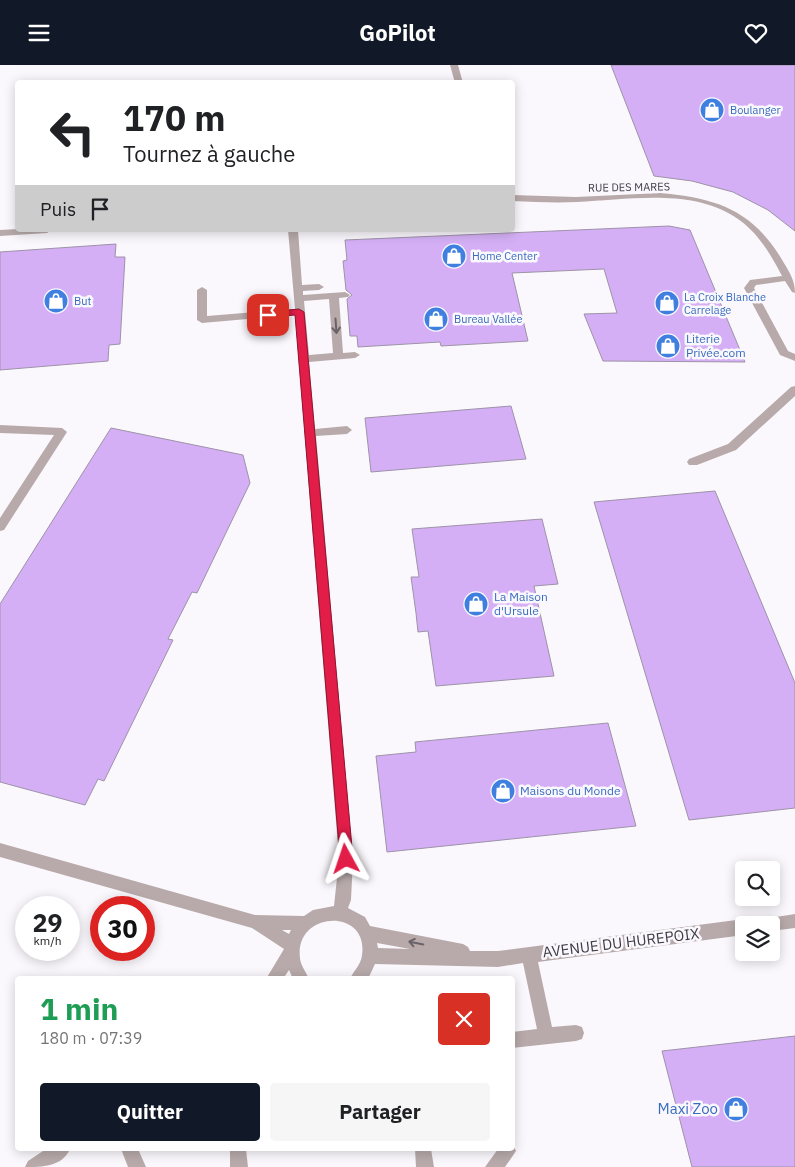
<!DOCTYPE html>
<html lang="fr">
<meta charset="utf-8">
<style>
body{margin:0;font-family:"IBM Plex Sans",sans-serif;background:#f6f6f6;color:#202124;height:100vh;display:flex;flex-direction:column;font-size:19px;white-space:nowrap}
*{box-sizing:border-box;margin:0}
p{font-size:16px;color:#757577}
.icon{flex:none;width:28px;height:28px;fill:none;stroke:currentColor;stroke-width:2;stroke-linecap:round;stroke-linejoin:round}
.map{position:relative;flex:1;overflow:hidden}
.drawer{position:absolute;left:15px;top:911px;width:500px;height:175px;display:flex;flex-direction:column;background:#fff;border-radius:5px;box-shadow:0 2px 12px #0003}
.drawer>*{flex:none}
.hud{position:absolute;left:15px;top:15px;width:500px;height:152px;border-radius:5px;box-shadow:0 2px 12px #0003;background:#fff;color:#202124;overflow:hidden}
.controls{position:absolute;left:735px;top:796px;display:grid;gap:10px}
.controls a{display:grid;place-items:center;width:45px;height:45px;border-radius:5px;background:#fff;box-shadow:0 2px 12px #0003;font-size:25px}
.speed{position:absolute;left:15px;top:831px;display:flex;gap:10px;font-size:25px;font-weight:700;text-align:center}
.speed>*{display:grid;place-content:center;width:65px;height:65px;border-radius:50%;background:#fff;box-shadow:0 2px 12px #0003;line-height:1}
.speed small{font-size:12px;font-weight:400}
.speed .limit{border:8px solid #d22;background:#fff;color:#111}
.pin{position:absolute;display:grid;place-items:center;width:42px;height:42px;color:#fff;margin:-21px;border-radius:10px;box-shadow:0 2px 8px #0006}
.me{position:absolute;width:55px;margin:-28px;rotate:355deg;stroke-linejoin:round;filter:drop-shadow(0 0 4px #0008)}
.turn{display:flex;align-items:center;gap:18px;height:105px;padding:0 25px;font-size:22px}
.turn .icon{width:65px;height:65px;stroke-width:2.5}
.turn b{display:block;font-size:35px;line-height:42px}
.then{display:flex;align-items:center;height:48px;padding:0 25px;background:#0003;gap:10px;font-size:19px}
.round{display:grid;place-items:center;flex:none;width:52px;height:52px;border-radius:5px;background:#f6f6f6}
.headline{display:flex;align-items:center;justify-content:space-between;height:85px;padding:0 25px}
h1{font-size:30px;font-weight:800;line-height:38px;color:#1e9e55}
.cta{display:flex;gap:10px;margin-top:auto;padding:10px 25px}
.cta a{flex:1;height:58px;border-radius:5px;background:#111827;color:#fff;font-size:20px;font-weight:800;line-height:58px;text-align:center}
.cta a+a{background:#f6f6f6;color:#202124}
header{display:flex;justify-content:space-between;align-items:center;height:65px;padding:0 25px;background:#111827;color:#fff;font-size:22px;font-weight:800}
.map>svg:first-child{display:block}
</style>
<header><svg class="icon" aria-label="menu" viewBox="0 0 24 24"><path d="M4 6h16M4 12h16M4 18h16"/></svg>GoPilot<svg class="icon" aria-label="heart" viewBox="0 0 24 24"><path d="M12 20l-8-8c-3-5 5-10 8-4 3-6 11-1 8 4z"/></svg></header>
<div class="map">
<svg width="795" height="1102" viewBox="0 0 795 1102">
<rect width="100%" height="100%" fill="#fbf8fd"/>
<!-- building -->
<g fill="#d4aff5" stroke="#9e92a8">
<polygon points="611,0 795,0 795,166 768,145 733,127 692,116 654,111"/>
<polygon points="669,161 690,165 745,297 603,296 584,249 617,248 604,204 512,208 528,276 441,281 440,277 358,282 357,271 350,271 347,234 352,230 346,225 343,196 347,195 345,175"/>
<polygon points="116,179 115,192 125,192 120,279 109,280 108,296 0,305 0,187"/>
<polygon points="511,341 526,394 371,407 365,353"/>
<polygon points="111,363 243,390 250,418 197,528 192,527 168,574 173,575 104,716 98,714 85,740 0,717 0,539"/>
<polygon points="715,426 795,618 795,743 689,755 594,437"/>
<polygon points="542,454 558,519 534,521 554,611 436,621 428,566 418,567 416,548 411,512 419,512 412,464"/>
<polygon points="608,658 636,761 387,787 376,691 416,687 415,677"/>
<polygon points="795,971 795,1102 692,1102 662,986"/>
</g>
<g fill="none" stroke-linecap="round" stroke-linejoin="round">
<!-- minor -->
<g fill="#b8aaaa" fill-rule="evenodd">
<polygon points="450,0 458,0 463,18 455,18"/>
<path d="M660,128c55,5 91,16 121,65 7,12 14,21 14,35l-3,-1 -7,-11 -29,4 -2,3 34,63 7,3v7l-15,-6 -36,-67 6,-8 32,-4c-12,-23 -25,-45 -47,-59 -45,-29 -108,-17 -158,-15 -21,1 -43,0 -65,-1v-6l64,2z"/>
<polygon points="18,164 18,165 52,165 47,168 0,171 0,165"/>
<path d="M288,165h10l4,55 17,-1 5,3 -5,3 -16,1v4l42,-3 5,3 -2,2 -9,1 4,55 12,-1 5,3 -5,3 -46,4 6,67 32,-3 5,4 -5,4 -31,2 37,423 -2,41 -3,8 17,9 5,9 93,18 5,3 2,4h28l246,-32 5,3 2,3h-7v10l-206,27 14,65 24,-2 6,2 2,6 -2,6 -6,2 -64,7v-16l25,-3 -14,-66 -25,4 -123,-3 -7,15h-18c4,-9 11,-14 12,-24 7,-48 -68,-44 -62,3 0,6 6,14 9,21h-16l-4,-9 -6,9h-17l18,-30 -32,-21 -252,-71v-14l255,72 49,1 9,-6 21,-4 5,-47 -44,-544 -93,8 -5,-3v-30l5,-3 5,3v26l88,-7zM329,234l4,54 -24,2 -5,-54zM282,865h9l-2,4zM377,878l33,6 -32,-1z"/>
<polygon points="795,321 795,331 736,385 697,400 689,400 687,397 689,394 728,379 791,322"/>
<polygon points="0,360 62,363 67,367 4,465 0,466 0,453 54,370 0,368"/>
<polygon points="795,849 795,863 771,866 771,860 754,860 757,855"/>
<polygon points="513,1080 516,1086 505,1102 485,1102 498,1084 512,1084"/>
<path d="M46,1084h24c-8,18 -28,18 -45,18l3,-6z"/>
<polygon points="121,1084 138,1084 146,1102 128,1102"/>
<polygon points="230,1084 246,1084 248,1102 230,1102"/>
<polygon points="415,1084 431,1084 434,1102 416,1102"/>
</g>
</g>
<!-- one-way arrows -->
<defs><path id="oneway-shaft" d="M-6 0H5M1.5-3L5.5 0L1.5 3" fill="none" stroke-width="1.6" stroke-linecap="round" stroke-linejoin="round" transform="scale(1.25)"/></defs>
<g stroke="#696268">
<use href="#oneway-shaft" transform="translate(336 261) rotate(86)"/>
<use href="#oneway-shaft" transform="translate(416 878) rotate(-169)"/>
</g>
<!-- route -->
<polygon fill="#e11d48" stroke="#92132f" points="299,244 304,247 353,794 351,799 346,801 342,799 340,794 295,250 268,252 263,250 268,247"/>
<!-- icons -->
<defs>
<symbol id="shop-disc" viewBox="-11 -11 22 22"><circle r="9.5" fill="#3f7fe0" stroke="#fbf8fd"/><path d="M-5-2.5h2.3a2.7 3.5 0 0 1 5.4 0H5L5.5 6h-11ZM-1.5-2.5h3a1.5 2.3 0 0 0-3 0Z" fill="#fff"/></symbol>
</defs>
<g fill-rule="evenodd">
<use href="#shop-disc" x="698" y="31" width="28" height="28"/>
<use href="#shop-disc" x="440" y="177" width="28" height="28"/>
<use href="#shop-disc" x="42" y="222" width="28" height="28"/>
<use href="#shop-disc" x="653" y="224" width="28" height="28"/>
<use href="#shop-disc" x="422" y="240" width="28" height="28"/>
<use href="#shop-disc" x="654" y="267" width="28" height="28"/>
<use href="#shop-disc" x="462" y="525" width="28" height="28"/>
<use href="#shop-disc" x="489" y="712" width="28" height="28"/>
<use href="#shop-disc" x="722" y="1030" width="28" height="28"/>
</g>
<g text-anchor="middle" stroke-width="5" stroke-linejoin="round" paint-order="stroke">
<!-- far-shop labels -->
<g font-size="11" fill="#366cbe" stroke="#fbf8fd" text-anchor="start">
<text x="730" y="49">Boulanger</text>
<text x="472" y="195">Home Center</text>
<text x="684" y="236">La Croix Blanche<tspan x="684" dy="13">Carrelage</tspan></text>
<text x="74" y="240">But</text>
<text x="454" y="258">Bureau Vallée</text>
</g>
<!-- far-street labels -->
<g font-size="11" fill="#3f3b44" stroke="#fbf8fd">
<text transform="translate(629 122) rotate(-1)" y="4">RUE DES MARES</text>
</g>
<!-- shop labels -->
<g font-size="12" fill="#366cbe" stroke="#fbf8fd" text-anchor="start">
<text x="686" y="278">Literie<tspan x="686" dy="14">Privée.com</tspan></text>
<text x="494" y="536">La Maison<tspan x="494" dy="14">d'Ursule</tspan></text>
<text x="520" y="730">Maisons du Monde</text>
</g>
<!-- near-street labels -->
<g font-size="15" fill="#3f3b44" stroke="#fbf8fd">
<text transform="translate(621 878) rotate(-7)" y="5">AVENUE DU HUREPOIX</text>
</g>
<!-- near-shop labels -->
<g font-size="15" fill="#366cbe" stroke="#fbf8fd" text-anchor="end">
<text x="718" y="1049">Maxi Zoo</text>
</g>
</g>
</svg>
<div class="controls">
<a><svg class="icon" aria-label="search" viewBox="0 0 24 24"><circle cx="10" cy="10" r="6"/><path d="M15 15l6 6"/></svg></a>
<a><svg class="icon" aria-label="layers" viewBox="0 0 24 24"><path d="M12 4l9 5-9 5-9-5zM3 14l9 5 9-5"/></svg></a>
</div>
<div class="speed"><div>29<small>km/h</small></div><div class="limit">30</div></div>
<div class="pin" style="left:268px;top:250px;background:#d93025"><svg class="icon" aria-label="arrive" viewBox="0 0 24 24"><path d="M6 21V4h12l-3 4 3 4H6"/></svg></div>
<svg class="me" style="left:346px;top:794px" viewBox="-20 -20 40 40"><path d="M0-17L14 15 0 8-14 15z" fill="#e11d48" stroke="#fff" stroke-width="4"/></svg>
<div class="hud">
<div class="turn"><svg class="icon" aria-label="left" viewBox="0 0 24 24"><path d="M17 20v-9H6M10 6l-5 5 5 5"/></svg><div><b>170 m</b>Tournez à gauche</div></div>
<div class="then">Puis<svg class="icon" aria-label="arrive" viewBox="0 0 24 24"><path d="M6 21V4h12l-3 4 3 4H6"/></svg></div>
</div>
<section class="drawer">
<div class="headline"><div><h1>1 min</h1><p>180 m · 07:39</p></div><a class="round" style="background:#d93025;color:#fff"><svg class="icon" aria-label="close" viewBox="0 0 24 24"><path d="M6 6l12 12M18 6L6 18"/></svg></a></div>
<div class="cta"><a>Quitter</a><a>Partager</a></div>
</section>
</div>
